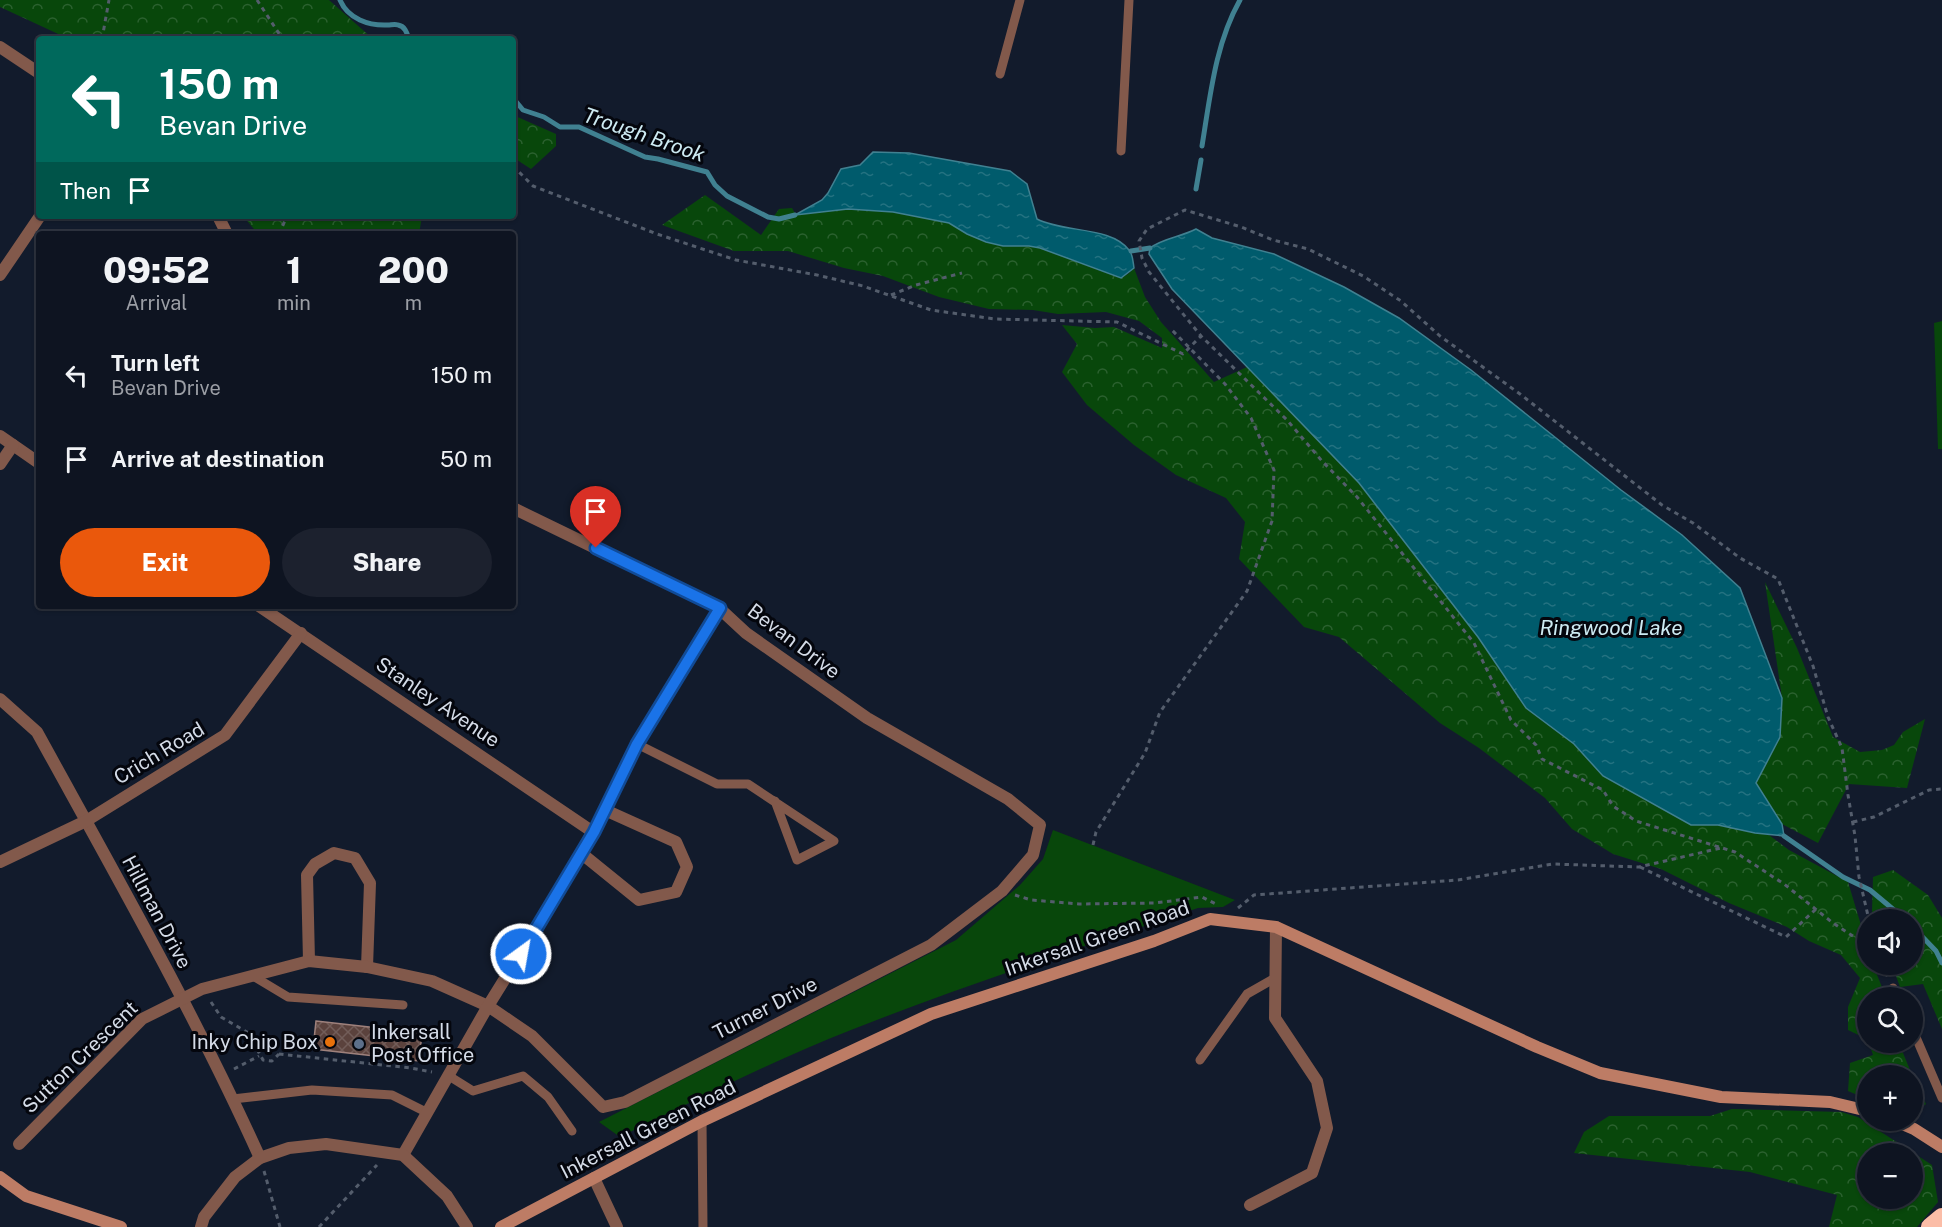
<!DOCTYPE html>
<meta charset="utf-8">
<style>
body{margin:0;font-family:"Public Sans",sans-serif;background:#1c212e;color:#f1f3f6;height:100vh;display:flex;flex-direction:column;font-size:22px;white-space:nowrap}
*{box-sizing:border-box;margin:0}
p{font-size:20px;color:#9b9ea5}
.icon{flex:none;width:33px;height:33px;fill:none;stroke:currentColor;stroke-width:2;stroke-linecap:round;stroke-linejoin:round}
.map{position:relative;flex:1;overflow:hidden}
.drawer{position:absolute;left:36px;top:231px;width:480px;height:378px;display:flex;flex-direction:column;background:#0e1421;border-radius:6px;box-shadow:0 2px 4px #0004,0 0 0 2px #2e333f}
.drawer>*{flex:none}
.top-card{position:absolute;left:36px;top:36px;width:480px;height:183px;border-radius:6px;box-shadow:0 2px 4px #0004,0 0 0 2px #2e333f;background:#00695c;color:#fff;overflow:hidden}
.buttons{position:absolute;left:1857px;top:909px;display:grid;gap:12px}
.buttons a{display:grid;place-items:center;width:66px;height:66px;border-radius:50%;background:#0e1421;box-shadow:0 2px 4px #0004,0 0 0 2px #2e333f;font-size:30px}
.pin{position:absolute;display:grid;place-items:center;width:51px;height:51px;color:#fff;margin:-62px -26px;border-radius:50% 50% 50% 0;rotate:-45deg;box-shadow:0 0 6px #0007}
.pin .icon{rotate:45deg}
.me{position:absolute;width:66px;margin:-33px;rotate:32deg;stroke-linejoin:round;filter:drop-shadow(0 0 4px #0008)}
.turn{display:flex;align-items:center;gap:21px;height:126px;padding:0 24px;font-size:27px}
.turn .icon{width:78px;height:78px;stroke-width:2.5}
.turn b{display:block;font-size:42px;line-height:51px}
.then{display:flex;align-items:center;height:57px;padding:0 24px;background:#0003;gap:12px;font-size:22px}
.eta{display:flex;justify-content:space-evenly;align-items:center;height:102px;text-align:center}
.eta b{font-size:36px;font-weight:800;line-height:42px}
.action{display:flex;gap:12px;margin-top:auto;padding:12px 24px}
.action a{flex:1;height:69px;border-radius:36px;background:#ea580c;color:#fff;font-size:24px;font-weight:800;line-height:69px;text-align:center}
.action a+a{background:#1c212e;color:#f1f3f6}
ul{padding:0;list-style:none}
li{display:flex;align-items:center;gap:18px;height:84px;padding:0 24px}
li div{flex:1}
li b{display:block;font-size:22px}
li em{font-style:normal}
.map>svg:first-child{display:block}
</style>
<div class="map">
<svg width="1942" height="1227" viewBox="0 0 1942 1227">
<defs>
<pattern id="forest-crowns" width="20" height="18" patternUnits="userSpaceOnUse" patternTransform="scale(1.5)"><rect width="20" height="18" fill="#08470b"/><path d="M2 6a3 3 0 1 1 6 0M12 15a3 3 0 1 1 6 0" fill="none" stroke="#2b612f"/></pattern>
<pattern id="water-ripples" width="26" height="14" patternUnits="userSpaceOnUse" patternTransform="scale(1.5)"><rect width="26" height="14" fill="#005b6c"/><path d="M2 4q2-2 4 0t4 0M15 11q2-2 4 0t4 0" fill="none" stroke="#247281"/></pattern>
<pattern id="building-cross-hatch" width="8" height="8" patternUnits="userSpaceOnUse" patternTransform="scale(1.5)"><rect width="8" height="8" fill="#5b423d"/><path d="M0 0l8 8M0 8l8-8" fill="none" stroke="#725d59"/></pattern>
</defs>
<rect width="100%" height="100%" fill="#121b2c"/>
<!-- green -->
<g fill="#08470b">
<polygon points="1942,321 1942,449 1938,449 1934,323"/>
<path d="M1053,830l182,70 -12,7 -25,1c-116,39 -233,77 -347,122 -79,31 -155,70 -231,107l-21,-15 357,-182 64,-55 23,-26z"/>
</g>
<!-- forest -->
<g fill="url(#forest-crowns)" fill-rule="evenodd">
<polygon points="0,0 329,0 373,39 69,39 0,7"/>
<polygon points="513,115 556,134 556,146 531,169 514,158 513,160"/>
<polygon points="705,195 761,235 779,209 792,208 796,215 848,209 893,212 949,223 967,234 986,242 1003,246 1029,246 1040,248 1120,278 1128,274 1134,268 1145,297 1161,322 1214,382 1247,367 1359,483 1478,637 1526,708 1574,744 1603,776 1691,825 1718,825 1769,835 1789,850 1848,882 1867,945 1868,964 1873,965 1886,997 1868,998 1867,1039 1848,1030 1848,1007 1860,978 1841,955 1809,941 1787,927 1729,903 1661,869 1613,854 1572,829 1545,798 1479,748 1440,723 1339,637 1304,627 1239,559 1245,522 1226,498 1176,475 1134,445 1087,405 1062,372 1077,344 1062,325 1095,328 1114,327 1162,348 1162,338 1139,321 1106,312 1058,314 1033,310 989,309 939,297 883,276 844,268 788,251 734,251 662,225"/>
<polygon points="243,216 422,216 419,234 258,234"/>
<polygon points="1765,582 1797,648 1833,737 1860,752 1882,750 1894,745 1903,732 1925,719 1907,788 1849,784 1818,843 1782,824 1756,783 1780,737 1782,698"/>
<polygon points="1893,870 1928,895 1942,918 1942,1029 1923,984 1900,987 1892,965 1912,964 1912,920 1875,919 1872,912 1873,877"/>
<polygon points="1869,1043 1899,1043 1912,1075 1868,1076 1867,1099 1848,1091 1850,1063 1873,1055"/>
<polygon points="1912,1077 1926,1104 1913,1113 1912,1113"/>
<path d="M1732,1109l109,3 17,5 74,48 6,37 -21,25h-88l8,-32 -87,-23 -176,-19 10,-21 25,-16h101zM1868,1154h44v44h-44z"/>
</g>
<!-- water -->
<g fill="url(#water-ripples)" stroke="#408191" stroke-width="1.5">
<path d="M873,152l36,1 101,18 17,13 10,35c27,14 74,7 92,31 4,4 4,12 5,18l-13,10 -81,-30 -11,-2h-26l-17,-4 -19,-8 -18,-11 -56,-11 -45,-3 -53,6 27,-15 6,-7 13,-24 19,-4z"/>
<path d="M1196,229l16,9 62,16 70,33 55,31 72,52 150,120 61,45 58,53 42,110 -2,39 -24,46 26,41 2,12 -29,-3 -37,-8h-27l-88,-49 -29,-32 -48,-36 -48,-71 -119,-154 -187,-194 -23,-35 1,-6c13,-10 31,-11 46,-19z"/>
</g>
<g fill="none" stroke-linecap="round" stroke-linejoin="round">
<!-- stream -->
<g stroke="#408191" stroke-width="5">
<path d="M340,0c8,19 29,26 48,25 3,0 7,-1 10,0 7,1 9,8 11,14"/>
<polyline points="513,98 523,110 544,117 560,127 579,127 645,157 658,159 707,172 715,185 727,196 768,217 779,219 795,215"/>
<path d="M1202,146c8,-48 13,-102 38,-146"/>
<polyline points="1196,189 1201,160"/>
<polyline points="1131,251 1150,248"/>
<polyline points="1784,836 1843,877 1870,890 1906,920"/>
<polyline points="1912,926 1936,951 1942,963"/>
</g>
</g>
<!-- building -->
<polygon fill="url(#building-cross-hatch)" stroke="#9e817c" stroke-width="1.5" points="316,1021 422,1033 419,1061 313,1049"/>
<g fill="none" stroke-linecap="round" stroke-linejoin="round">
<!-- path -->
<g stroke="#545d6c" stroke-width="3" stroke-dasharray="4.5 4.5" stroke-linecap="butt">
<polyline points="257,0 280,35 286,39"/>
<polyline points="102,39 109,0"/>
<polyline points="513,166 533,186 657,234 736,260 817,275 863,286 931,310 995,319 1117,322 1183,354 1201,336"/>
<polyline points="279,234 287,216"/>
<polyline points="891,295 916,285 962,273"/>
<polyline points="1853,822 1874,817 1929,790 1942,789"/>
<polyline points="1093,845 1096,832 1145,753 1160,712 1247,591 1272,521 1274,470 1251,418 1225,384 1170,328"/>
<polyline points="1640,867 1786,937 1816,909"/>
<polyline points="1015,895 1031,900 1079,904 1155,903 1202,897 1216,904"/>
<polyline points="1238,908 1254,895 1458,880 1553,864 1639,867 1721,848"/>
<polyline points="1868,946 1833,923 1784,884 1735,852 1636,821 1613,806 1603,790 1542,759 1536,745 1511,720 1474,643 1357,497 1322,461 1287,420 1201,336 1149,272 1142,258 1139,241 1147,229 1185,210 1241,227 1273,240 1308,249 1363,276 1401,301 1440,336 1520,394 1662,505 1693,523 1740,558 1778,579 1813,666 1828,717 1842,748 1848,795 1855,836 1859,877 1869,920"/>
<polyline points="1882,964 1888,978"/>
<polyline points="211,1002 221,1017 264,1042 270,1041 275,1044 279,1054 272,1061 263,1060 258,1051 264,1042"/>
<polyline points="279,1054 411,1068 432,1072"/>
<polyline points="234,1069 259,1056"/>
<polyline points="264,1171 280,1227"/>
<polyline points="319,1227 377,1165"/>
</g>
<!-- lane -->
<g stroke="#82594b" stroke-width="9">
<polyline points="1000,74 1020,0"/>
<polyline points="1121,151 1129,0"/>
<polyline points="637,744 717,784 748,784 834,841 797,860 775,801"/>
<polyline points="253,976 288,997 403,1005"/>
<polyline points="1893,988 1898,998"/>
<polyline points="1912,1028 1942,1098"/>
<polyline points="1200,1060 1247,994 1275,978"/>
<polyline points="449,1076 473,1091 523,1076 548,1097 572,1131"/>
<polyline points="233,1099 312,1090 392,1095 428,1113"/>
<polyline points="702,1121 703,1227"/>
</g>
<!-- street -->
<g stroke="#82594b" stroke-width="12">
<polyline points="0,47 39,73"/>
<polyline points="218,216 227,234"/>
<polyline points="0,275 40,216"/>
<polyline points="0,436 39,463"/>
<polyline points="0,464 13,445"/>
<polyline points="259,606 593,832"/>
<path d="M0,699l37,33c77,140 157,280 223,426"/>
<polyline points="581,853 639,900 676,892 687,867 676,842 605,810"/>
<polyline points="0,862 86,821 225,735 301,633"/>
<polyline points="309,961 307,875 315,864 334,853 355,858 370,883 367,967"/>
<polyline points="19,1144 142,1019 202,989 309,961 367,967 432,981 488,1006 532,1036 603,1107 625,1102 931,945 1002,891 1033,855 1040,825 1008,799 867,718 746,633 719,608 513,508"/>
<polyline points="403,1155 488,1006 563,885 605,810 637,744 719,608"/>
<polyline points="594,1178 617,1227"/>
<polyline points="1250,1205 1312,1173 1327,1128 1317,1081 1275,1018 1276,927"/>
<polyline points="201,1227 204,1217 235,1177 260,1158 289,1148 326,1144 403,1155 447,1196 467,1227"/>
</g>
<!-- secondary -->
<g stroke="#bd7c65" stroke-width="12">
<polyline points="1893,1120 1914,1129 1942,1147"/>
<polyline points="0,1177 26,1196 121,1227"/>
<polyline points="501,1227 702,1121 931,1014 1154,941 1210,919 1276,927 1537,1047 1600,1073 1721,1097 1830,1102 1868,1111"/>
</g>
<!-- highway -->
<polyline stroke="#fbbda7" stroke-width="18" points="1930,1227 1942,1217"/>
</g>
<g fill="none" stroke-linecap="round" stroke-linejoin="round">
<defs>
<polyline id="route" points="521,954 594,832 637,744 720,608 596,548"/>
</defs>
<!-- route casing -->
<use href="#route" stroke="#114b97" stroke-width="15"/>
<!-- route -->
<use href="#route" stroke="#1a73e8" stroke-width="10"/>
</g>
<!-- markers -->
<circle fill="#e8710a" stroke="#04060d" stroke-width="2" cx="330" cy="1042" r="6"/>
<circle fill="#5c6f8a" stroke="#04060d" stroke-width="2" cx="359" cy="1044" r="6"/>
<g text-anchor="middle" stroke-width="6" stroke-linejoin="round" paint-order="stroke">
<!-- street labels -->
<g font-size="20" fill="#d4dbe7" stroke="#04060d">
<text transform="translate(794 641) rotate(37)" y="7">Bevan Drive</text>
<text transform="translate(438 702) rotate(34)" y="7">Stanley Avenue</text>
<text transform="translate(159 753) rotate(-31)" y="7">Crich Road</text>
<text transform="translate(157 912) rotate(62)" y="7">Hillman Drive</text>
<text transform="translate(1097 938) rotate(-19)" y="7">Inkersall Green Road</text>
<text transform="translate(765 1008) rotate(-27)" y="7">Turner Drive</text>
<text transform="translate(80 1057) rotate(-44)" y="7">Sutton Crescent</text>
<text transform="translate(648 1129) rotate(-27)" y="7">Inkersall Green Road</text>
</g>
<!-- poi labels -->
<g font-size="20" fill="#d4dbe7" stroke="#04060d" text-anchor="start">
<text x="371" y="1039">Inkersall<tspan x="371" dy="23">Post Office</tspan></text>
<text x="318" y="1049" text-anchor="end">Inky Chip Box</text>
</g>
<!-- water labels -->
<g font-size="21" font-style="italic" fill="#cdeaf2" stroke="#04060d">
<text transform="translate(644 135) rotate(19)" y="7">Trough Brook</text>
<text x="1611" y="635">Ringwood Lake</text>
</g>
</g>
</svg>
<div class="buttons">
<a><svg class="icon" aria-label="sound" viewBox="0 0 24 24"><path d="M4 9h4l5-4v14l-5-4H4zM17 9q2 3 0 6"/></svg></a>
<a><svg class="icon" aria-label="search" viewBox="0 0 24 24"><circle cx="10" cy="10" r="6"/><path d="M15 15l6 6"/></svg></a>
<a>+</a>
<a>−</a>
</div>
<div class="pin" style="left:596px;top:548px;background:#d93025"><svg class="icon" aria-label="arrive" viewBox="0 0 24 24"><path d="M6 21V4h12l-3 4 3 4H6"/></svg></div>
<svg class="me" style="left:521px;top:954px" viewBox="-20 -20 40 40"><circle r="17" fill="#1a73e8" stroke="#fff" stroke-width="3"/><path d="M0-11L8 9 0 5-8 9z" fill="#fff"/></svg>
<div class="top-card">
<div class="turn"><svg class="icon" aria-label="left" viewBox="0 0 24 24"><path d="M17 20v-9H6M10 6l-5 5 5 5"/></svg><div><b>150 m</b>Bevan Drive</div></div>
<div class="then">Then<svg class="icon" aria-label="arrive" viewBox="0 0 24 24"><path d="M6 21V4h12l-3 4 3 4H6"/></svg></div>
</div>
<section class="drawer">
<div class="eta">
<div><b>09:52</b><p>Arrival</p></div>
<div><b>1</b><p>min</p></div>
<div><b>200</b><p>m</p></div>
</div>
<ul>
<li><svg class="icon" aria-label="left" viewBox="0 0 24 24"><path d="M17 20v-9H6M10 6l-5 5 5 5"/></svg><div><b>Turn left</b><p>Bevan Drive</p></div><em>150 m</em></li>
<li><svg class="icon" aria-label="arrive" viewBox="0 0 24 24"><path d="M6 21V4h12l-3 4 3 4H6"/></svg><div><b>Arrive at destination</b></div><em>50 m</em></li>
</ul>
<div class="action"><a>Exit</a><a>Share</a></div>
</section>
</div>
